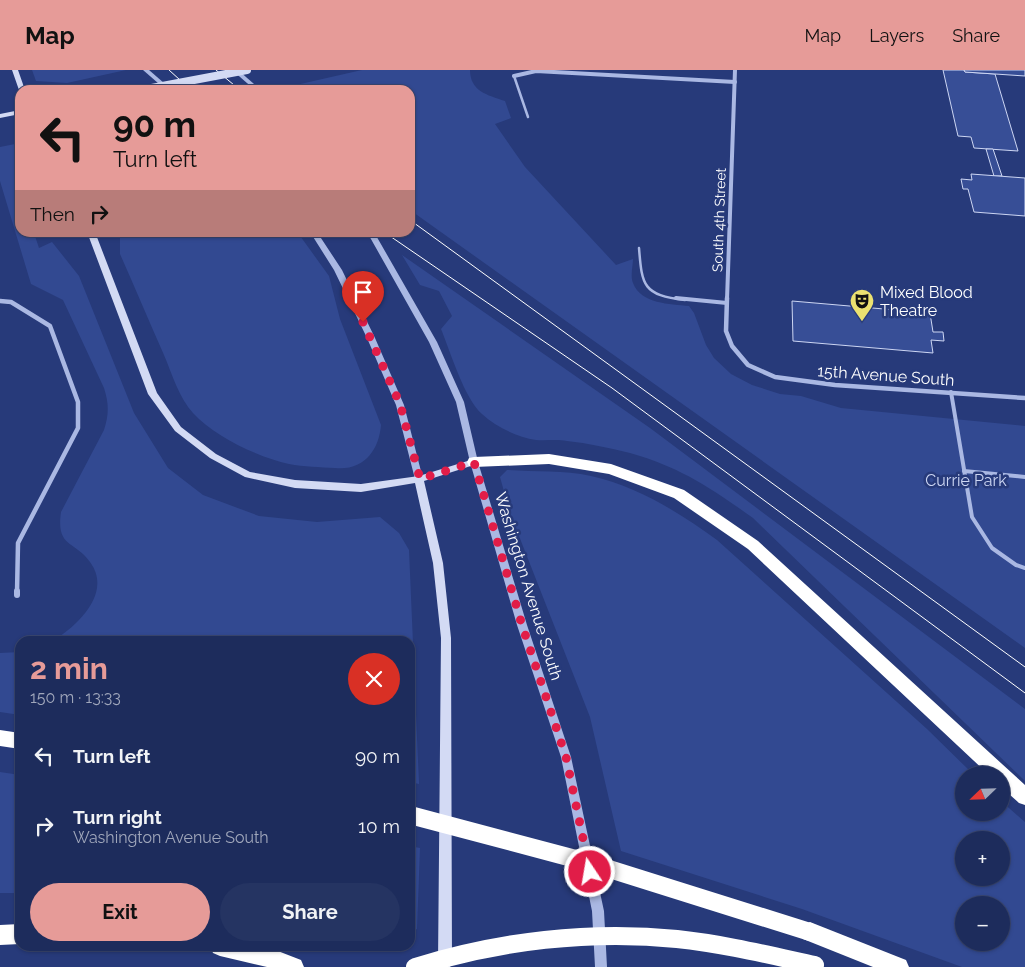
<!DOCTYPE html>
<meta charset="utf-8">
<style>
body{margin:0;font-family:Raleway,sans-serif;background:#253462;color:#f1f3f6;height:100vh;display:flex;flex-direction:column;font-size:19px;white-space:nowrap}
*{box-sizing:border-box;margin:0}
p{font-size:16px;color:#a0a7bb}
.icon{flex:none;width:28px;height:28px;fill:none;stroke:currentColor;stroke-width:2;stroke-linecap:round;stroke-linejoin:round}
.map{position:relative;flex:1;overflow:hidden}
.details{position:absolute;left:15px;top:566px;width:400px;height:315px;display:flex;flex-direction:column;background:#1d2c5c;border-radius:15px;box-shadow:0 1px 4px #0004,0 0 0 1px #3b4872}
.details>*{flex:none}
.guide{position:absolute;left:15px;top:15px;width:400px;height:152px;border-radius:15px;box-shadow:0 1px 4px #0004,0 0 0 1px #3b4872;background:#e69b98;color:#111;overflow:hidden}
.needle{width:32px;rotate:247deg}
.buttons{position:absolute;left:955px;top:696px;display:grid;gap:10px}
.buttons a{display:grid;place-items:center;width:55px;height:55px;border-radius:50%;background:#1d2c5c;box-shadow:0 1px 4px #0004,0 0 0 1px #3b4872;font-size:25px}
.pin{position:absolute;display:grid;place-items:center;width:42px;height:42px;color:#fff;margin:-51px -21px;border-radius:50% 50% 50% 0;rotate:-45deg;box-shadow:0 0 5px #0007}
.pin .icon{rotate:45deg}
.me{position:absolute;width:55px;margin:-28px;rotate:348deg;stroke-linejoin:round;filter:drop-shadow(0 0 4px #0008)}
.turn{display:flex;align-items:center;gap:18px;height:105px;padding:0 15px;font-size:22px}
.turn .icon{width:65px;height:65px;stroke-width:2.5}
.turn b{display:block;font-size:35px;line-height:42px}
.then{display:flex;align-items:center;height:48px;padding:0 15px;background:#0003;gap:10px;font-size:19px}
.round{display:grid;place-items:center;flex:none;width:52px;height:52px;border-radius:26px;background:#253462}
.summary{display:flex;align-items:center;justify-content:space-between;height:85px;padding:0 15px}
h1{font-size:30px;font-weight:700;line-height:38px;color:#e69b98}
.action{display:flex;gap:10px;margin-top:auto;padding:10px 15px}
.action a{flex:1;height:58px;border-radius:30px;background:#e69b98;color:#111;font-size:20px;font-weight:700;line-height:58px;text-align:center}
.action a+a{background:#253462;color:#f1f3f6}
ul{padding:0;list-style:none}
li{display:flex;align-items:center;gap:15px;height:70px;padding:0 15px}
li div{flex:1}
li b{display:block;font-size:19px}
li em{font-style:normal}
header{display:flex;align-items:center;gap:30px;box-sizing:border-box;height:70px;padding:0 25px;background:#e69b98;color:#111}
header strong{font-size:24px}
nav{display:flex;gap:28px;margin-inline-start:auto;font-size:18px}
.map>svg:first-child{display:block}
</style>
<header>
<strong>Map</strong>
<nav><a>Map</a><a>Layers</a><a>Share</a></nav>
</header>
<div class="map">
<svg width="1025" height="897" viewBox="0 0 1025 897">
<rect width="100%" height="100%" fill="#273a7a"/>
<!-- green -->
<g fill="#324991" fill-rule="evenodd">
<polygon points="32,0 126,0 67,13 36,11"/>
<path d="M362,0h108c0,21 17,25 35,31l6,17 -16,6 30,43 91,98 17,-6c0,7 -3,17 0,24 8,21 37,21 56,23l5,7 12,32 8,13 17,16 21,11 28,9 21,2 40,12 184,18v222l-615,-438v-120h-136z"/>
<path d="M20,73l-2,40 2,6v43l14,1 5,15 13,-6 27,34 55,137 34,55 35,27 56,21 58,6 63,-5 19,16 10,17 10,234 -9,-2v-141h-357c24,-15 60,-48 37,-79 -16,-22 -34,-14 -29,-50l43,-82c5,-16 5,-26 0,-42l-41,-88 -32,-16 -31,-103v-34z"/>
<path d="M120,163h178l31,43 11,43 41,106c-2,25 -17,46 -46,43 -15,-1 -31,-1 -46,-4 -31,-7 -74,-27 -96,-51 -14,-15 -21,-39 -29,-58 -15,-34 -29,-67 -44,-101z"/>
<path d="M402,185l248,173 375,281v72l-272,-263c-42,-30 -73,-51 -123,-65 -21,-5 -42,-10 -63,-12 -10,-2 -21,0 -31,-1 -19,-3 -40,-13 -54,-26 -18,-16 -31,-61 -41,-85l11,-13 -13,-25 -19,-6z"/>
<path d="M507,400c27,2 57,0 84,6 48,11 87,36 126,64l210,189 47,46h-10v37h37v-11l24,21v145h-63l-160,-58 -181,-58 -31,-134 -80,-204 -10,-36zM964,770h37v38h-37zM964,835h37v37h-37z"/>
<polygon points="20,582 20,645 0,642 0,583"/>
<polygon points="0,702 20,705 20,823 0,823"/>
<polygon points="410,776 420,778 417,859 410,862"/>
</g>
<!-- building -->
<g fill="#374e96" stroke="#cdd6f3">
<polygon points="943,0 964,0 965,2 995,4 1018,81 974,78 971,67 958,66"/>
<polygon points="964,0 1025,0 1025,6 965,2"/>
<polygon points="986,79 993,79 1002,106 994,106"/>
<polygon points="971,104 1025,108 1025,146 974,142 968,119 963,119 961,109 972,110"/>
<polygon points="792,231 930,243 933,262 943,262 944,271 931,270 933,283 793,271"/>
</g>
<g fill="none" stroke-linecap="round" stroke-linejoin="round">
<!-- service-far1 -->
<g stroke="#aab8e3" stroke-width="2.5">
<polyline points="514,6 528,47"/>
<path d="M639,178c3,38 4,47 46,52"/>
</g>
<!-- service -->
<g stroke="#aab8e3" stroke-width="4">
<polyline points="676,228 727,233"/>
<polyline points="951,322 972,447 992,478 1016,495 1025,498"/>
<polyline points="964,401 1025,407"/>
</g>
<!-- minor-far2 -->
<g stroke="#aab8e3" stroke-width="4">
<polyline points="514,6 536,1 735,12"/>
<polyline points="727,230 735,0"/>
</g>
<!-- minor-far1 -->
<g stroke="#aab8e3" stroke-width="4.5">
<polyline points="727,228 726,261 732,276 748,295 775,307 835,315 1025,328"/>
<polyline points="0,231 11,232 50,256 78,332 78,358 18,473 17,523"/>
</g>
<!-- minor -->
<polyline stroke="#aab8e3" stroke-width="6" points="17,525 17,521"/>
<!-- tertiary -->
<g fill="#aab8e3" fill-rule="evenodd">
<polygon points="143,0 149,0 172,20 166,20"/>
<polygon points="232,0 238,0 261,20 255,20"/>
<polygon points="310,162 317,162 342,200 375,268 404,335 423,409 422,411 419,412 415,409 396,335 367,268 334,200"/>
<polygon points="367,162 374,162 437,272 464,332 478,392 527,555 571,687 604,841 607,897 595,897 592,841 561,687 517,555 470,392 456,332 429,272"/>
</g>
<!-- secondary -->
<g fill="#d3daf4" fill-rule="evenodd">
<polygon points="12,0 18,0 25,20 20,20 20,21 19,20"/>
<polygon points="20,40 20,44 0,48 0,44"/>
<polygon points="87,162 95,162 157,323 181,357 216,384 250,402 295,410 361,414 419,406 474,389 479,392 477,394 424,411 443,493 451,568 452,893 450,897 440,897 438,893 441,568 433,493 415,413 361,422 295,418 245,407 210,388 175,361 148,324"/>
</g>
<!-- motorway -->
<g fill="#fff" fill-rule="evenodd">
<polygon points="549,384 611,394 684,420 758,471 1025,715 1025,735 1019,733 1001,717 1001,705 989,705 748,479 674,428 609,404 549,394 474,397 469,396 467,392 469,388 474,387"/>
<polygon points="0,660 20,663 20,679 0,676"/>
<polygon points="810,852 906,890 909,897 873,897 803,869 800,862 803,855"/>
<polygon points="20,854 20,874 0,875 0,855"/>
<polygon points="210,876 265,876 301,890 304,897 267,897 220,886 213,883"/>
</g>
<!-- tram -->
<g stroke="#fff" stroke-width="1">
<polyline points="169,0 191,20"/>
<polyline points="216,0 240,20"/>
<polyline points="410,150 1025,597"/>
<polyline points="384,162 612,318 1025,623"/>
</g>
<!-- secondary-bridge -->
<polyline stroke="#d3daf4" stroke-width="8" points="141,20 247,0"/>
<!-- motorway-bridge -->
<g stroke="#fff" stroke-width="18">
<polyline points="410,745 587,792 810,862"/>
<path d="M415,897c84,-26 175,-37 262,-28 47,5 92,16 138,26"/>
</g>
</g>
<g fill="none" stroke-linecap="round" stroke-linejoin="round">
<!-- route -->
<polyline stroke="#e11d48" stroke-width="9" stroke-dasharray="0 16.2" points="363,252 400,334 420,409 474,392 522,555 566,687 590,802"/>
</g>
<!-- icons -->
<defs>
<symbol id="theatre-pin" viewBox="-11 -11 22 30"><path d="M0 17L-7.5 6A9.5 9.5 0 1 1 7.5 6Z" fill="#ebe170" stroke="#273a7a"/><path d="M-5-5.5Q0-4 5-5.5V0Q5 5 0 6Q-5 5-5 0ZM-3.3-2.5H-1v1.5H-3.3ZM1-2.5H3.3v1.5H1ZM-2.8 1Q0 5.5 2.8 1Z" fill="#111"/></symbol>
</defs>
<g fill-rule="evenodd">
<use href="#theatre-pin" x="848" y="217" width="28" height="38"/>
</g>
<g text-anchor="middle" stroke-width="5" stroke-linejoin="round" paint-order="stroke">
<!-- far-street labels -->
<g font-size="14" fill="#fff" stroke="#273a7a">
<text transform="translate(719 150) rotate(-88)" y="5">South 4th Street</text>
</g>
<!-- poi labels -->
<g font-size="16" fill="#fff" stroke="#273a7a" text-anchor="start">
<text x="880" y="228">Mixed Blood<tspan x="880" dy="18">Theatre</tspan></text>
</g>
<!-- street labels -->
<g font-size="16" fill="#fff" stroke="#273a7a">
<text transform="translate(886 305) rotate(4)" y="6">15th Avenue South</text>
<text transform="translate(529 516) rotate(73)" y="6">Washington Avenue South</text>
</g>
<!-- park labels -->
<g font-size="16" fill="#cdd6f3" stroke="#273a7a">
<text x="966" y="416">Currie Park</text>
</g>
</g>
</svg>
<div class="buttons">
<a><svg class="needle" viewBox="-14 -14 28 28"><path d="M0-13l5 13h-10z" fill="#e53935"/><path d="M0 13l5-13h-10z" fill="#a0a7bb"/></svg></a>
<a>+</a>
<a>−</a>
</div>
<div class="pin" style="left:363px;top:252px;background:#d93025"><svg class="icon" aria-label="arrive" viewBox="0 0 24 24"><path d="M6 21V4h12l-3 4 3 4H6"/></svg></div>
<svg class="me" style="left:590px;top:802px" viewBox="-20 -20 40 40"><circle r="17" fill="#e11d48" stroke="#fff" stroke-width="3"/><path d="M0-11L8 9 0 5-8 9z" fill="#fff"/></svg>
<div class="guide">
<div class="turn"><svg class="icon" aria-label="left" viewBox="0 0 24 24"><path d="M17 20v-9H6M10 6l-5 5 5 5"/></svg><div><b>90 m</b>Turn left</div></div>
<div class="then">Then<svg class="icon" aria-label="right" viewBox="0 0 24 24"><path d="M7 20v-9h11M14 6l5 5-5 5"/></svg></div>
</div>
<section class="details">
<div class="summary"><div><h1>2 min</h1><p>150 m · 13:33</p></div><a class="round" style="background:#d93025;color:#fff"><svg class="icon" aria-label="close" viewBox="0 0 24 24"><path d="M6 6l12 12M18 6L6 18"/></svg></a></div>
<ul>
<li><svg class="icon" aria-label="left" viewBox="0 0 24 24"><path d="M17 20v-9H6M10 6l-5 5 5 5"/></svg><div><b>Turn left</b></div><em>90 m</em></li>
<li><svg class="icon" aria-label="right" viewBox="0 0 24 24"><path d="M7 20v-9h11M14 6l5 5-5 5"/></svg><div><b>Turn right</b><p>Washington Avenue South</p></div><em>10 m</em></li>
</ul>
<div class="action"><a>Exit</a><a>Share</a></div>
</section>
</div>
